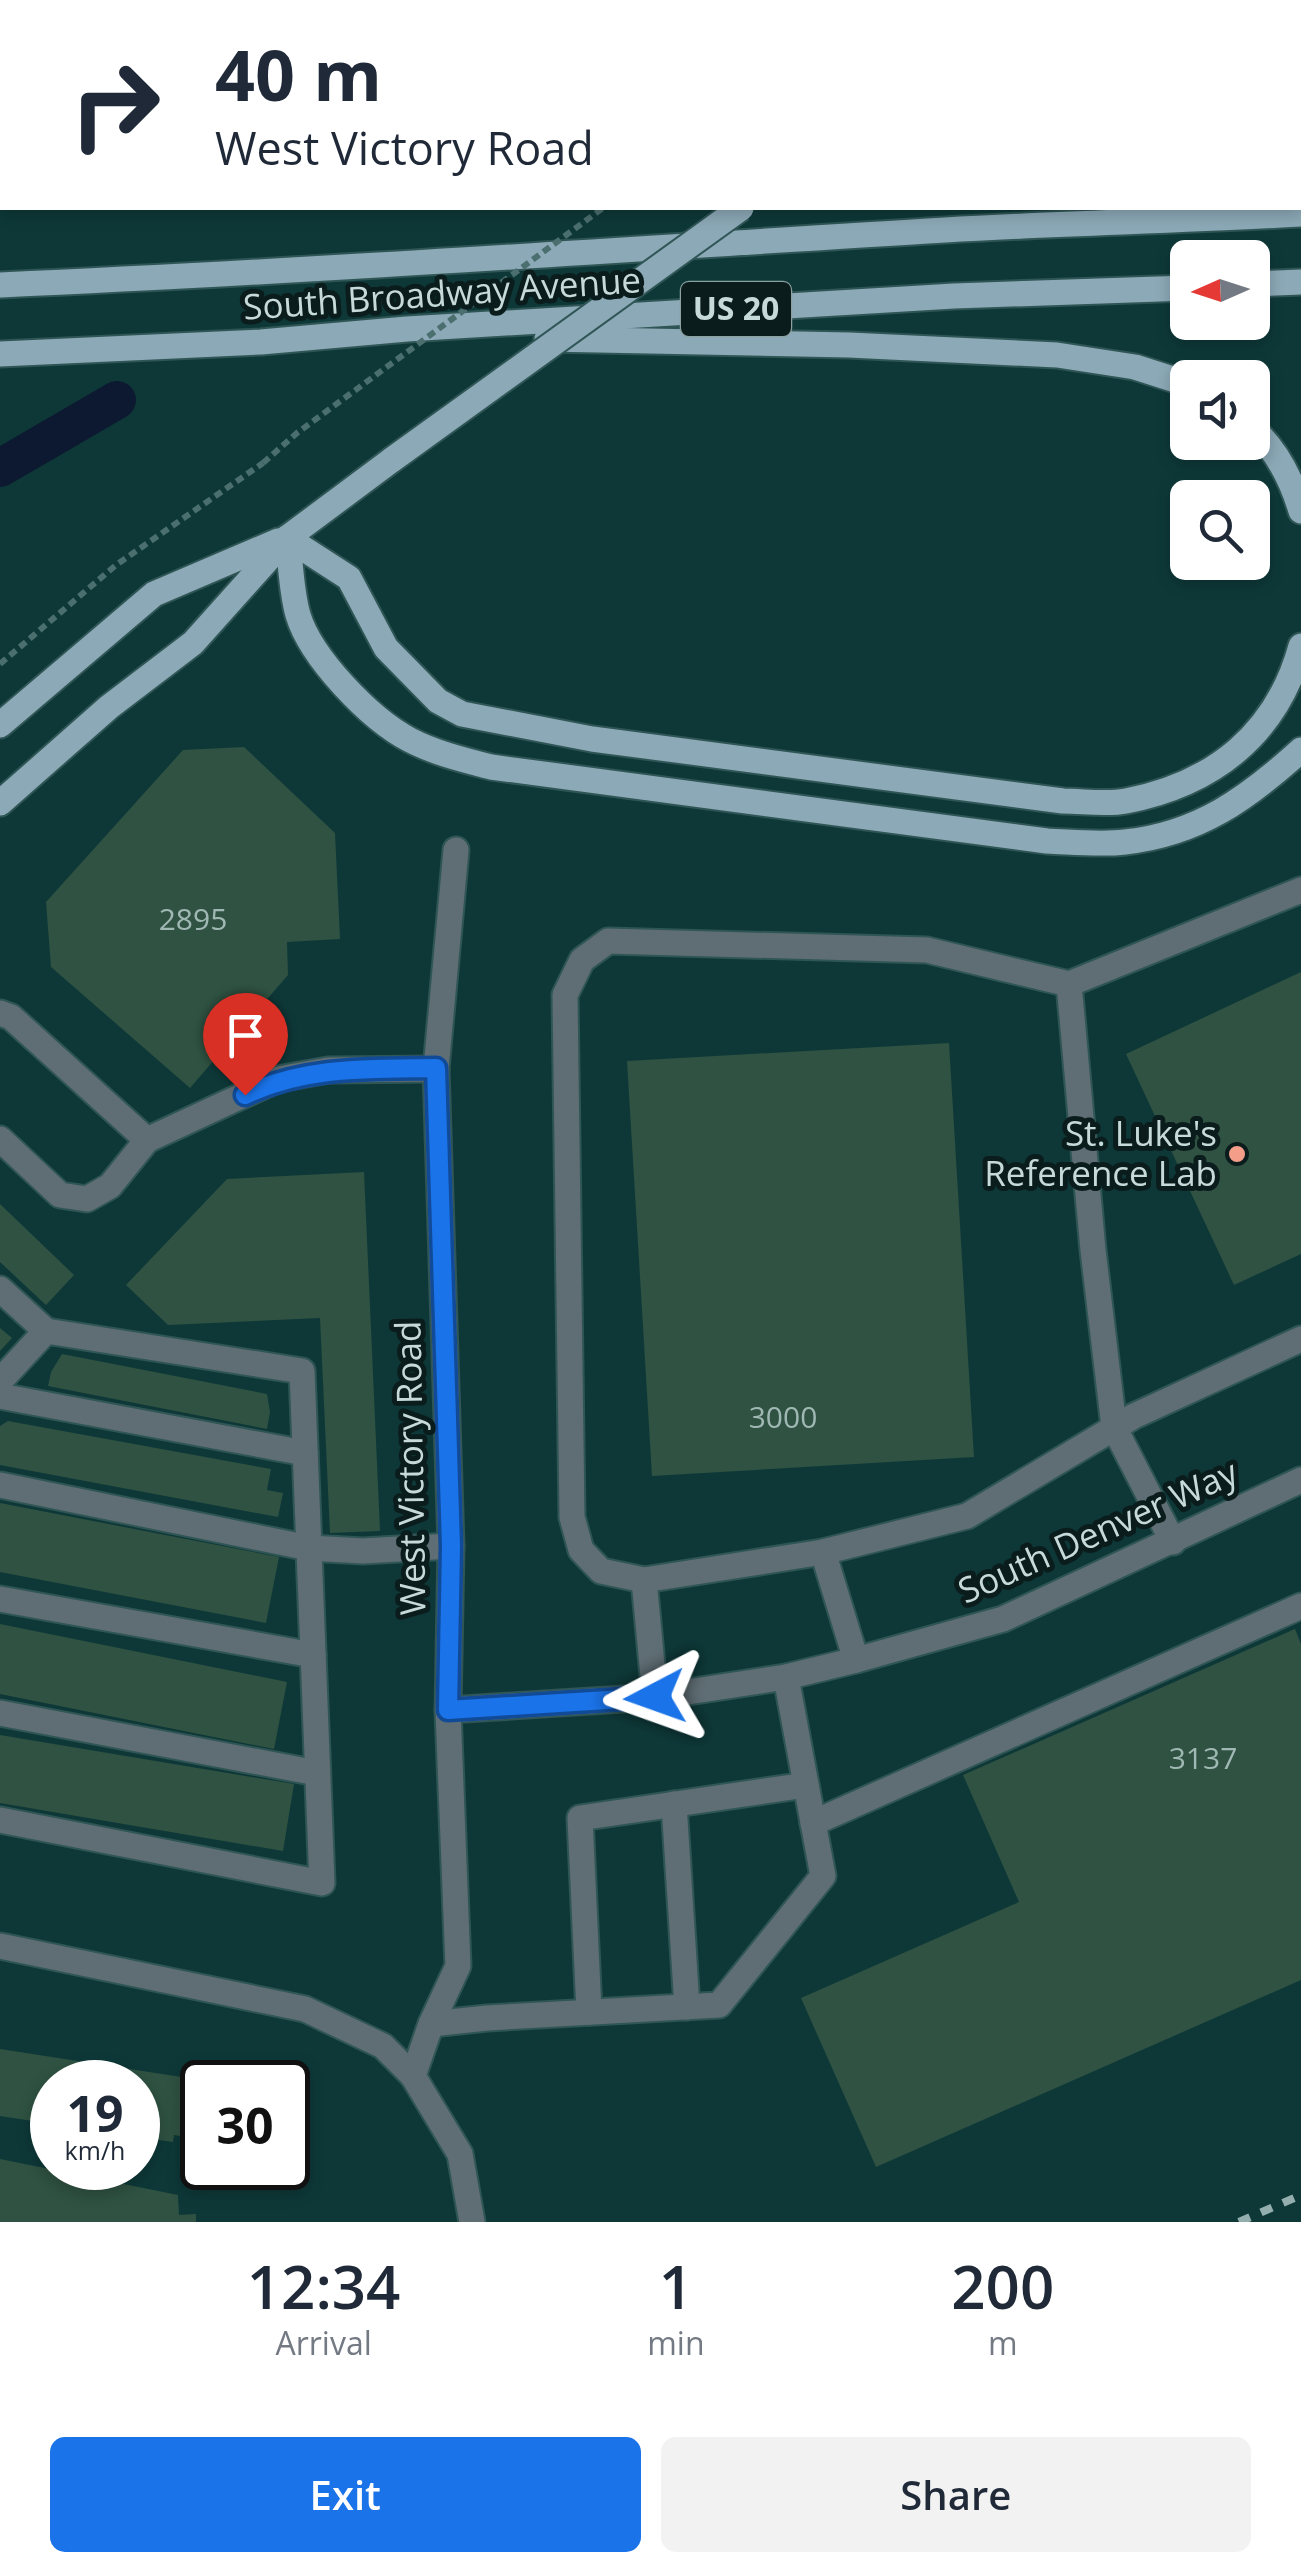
<!DOCTYPE html>
<style>
body{margin:0;font-family:"Open Sans",sans-serif;background:#f2f2f3;color:#1f2937;height:100vh;display:flex;flex-direction:column;font-size:38px;white-space:nowrap}
*{box-sizing:border-box;margin:0}
p{font-size:32px;color:#747a83}
.icon{flex:none;width:55px;height:55px;fill:none;stroke:currentColor;stroke-width:2;stroke-linecap:round;stroke-linejoin:round}
.map{position:relative;height:2222px;overflow:hidden}
.side{display:flex;flex-direction:column;background:#fff;flex:1}
.side>*{flex:none}
.hud{position:absolute;left:0px;top:0px;width:1302px;height:210px;box-shadow:0 5px 15px #0003;background:#fff;color:#1f2937;overflow:hidden}
.needle{width:65px;rotate:267deg}
.controls{position:absolute;left:1170px;top:240px;display:grid;gap:20px}
.controls a{display:grid;place-items:center;width:100px;height:100px;border-radius:15px;background:#fff;box-shadow:0 5px 15px #0003;font-size:50px}
.speed{position:absolute;left:30px;top:2060px;display:flex;gap:20px;font-size:50px;font-weight:700;text-align:center}
.speed>*{display:grid;place-content:center;width:130px;height:130px;border-radius:50%;background:#fff;box-shadow:0 5px 15px #0003;line-height:1}
.speed small{font-size:25px;font-weight:400}
.speed .limit{border:5px solid #111;border-radius:15px;background:#fff;color:#111}
.pin{position:absolute;display:grid;place-items:center;width:85px;height:85px;color:#fff;margin:-102px -42px;border-radius:50% 50% 50% 0;rotate:-45deg;box-shadow:0 0 10px #0007}
.pin .icon{rotate:45deg}
.me{position:absolute;width:110px;margin:-55px;rotate:266deg;stroke-linejoin:round;filter:drop-shadow(0 0 8px #0008)}
.turn{display:flex;align-items:center;gap:35px;height:210px;padding:0 50px;font-size:45px}
.turn .icon{width:130px;height:130px;stroke-width:2.5}
.turn b{display:block;font-size:70px;line-height:85px}
.eta{display:flex;justify-content:space-evenly;align-items:center;height:170px;text-align:center}
.eta b{font-size:60px;font-weight:600;line-height:70px}
.primary-button{display:flex;gap:20px;margin-top:auto;padding:20px 50px}
.primary-button a{flex:1;height:115px;border-radius:15px;background:#1a73e8;color:#fff;font-size:40px;font-weight:600;line-height:115px;text-align:center}
.primary-button a+a{background:#f2f2f3;color:#1f2937}
.map>svg:first-child{display:block}
</style>
<div class="map">
<svg width="1301" height="2222" viewBox="0 0 1301 2222">
<rect width="100%" height="100%" fill="#0e3838"/>
<g fill="none" stroke-linecap="round" stroke-linejoin="round">
<!-- canal -->
<g stroke="#0c1930" stroke-width="38">
<polyline points="707,2 710,0"/>
<polyline points="0,468 117,400"/>
</g>
</g>
<!-- building -->
<g fill="#2f5242">
<polygon points="244,747 335,833 340,939 287,942 288,975 190,1088 51,967 46,902 183,750"/>
<polygon points="1301,972 1301,1254 1234,1285 1126,1054"/>
<polygon points="949,1043 974,1457 652,1476 627,1061"/>
<polygon points="364,1172 380,1531 330,1533 320,1318 168,1325 126,1285 227,1179"/>
<polygon points="0,1204 74,1275 46,1305 0,1262"/>
<polygon points="0,1328 12,1338 0,1351"/>
<polygon points="62,1354 267,1394 270,1412 267,1429 48,1386 51,1372"/>
<polygon points="8,1421 271,1469 267,1490 283,1493 278,1517 0,1465 0,1426"/>
<polygon points="0,1503 279,1557 266,1623 0,1572"/>
<polygon points="0,1624 287,1682 274,1749 0,1694"/>
<polygon points="1295,1629 1301,1644 1301,1980 876,2167 801,1998 1019,1902 963,1775"/>
<polygon points="0,1735 294,1784 283,1851 0,1803"/>
<polygon points="0,2049 201,2080 193,2138 174,2135 173,2142 138,2137 138,2082 52,2082 52,2124 0,2116"/>
<polygon points="0,2159 178,2195 179,2215 196,2214 196,2222 0,2222"/>
</g>
<g fill="none" stroke-linecap="round" stroke-linejoin="round">
<defs>
<g id="minor">
<polyline points="369,2 377,0"/>
<polyline points="0,22 2,21"/>
<polyline points="1301,890 1069,984 927,950 608,941 582,960 565,995 572,1517 581,1550 601,1571 644,1580 823,1552 967,1516 1134,1416 1301,1339"/>
<polyline points="1069,984 1093,1250 1114,1427 1173,1542"/>
<polyline points="0,1013 11,1017 147,1140"/>
<polyline points="0,1139 60,1195 87,1199 110,1186 147,1140 278,1079 328,1070 436,1069"/>
<polyline points="0,1289 46,1331 0,1381"/>
<polyline points="0,1396 305,1453"/>
<polyline points="0,1485 309,1548 363,1551 451,1546"/>
<polyline points="823,1552 856,1660"/>
<polyline points="644,1580 655,1697"/>
<polyline points="0,1599 313,1655"/>
<polyline points="448,1710 655,1697 786,1677 856,1660 1003,1619 1301,1480"/>
<polyline points="0,1713 317,1773"/>
<polyline points="674,1804 687,2007"/>
<polyline points="0,1820 322,1883 302,1371 46,1331"/>
<polyline points="813,1823 1301,1606"/>
<polyline points="0,1946 305,2009 383,2046 413,2076 460,2154 472,2222"/>
<polyline points="589,2012 580,1818 806,1785"/>
<polyline points="431,2024 487,2018 719,2005 823,1876 786,1677"/>
<polyline points="413,2076 431,2024 458,1966 448,1710 451,1546 436,1069 456,850"/>
</g>
<g id="major">
<polyline points="1015,2 1018,0"/>
<polyline points="1252,284 1301,282"/>
<path d="M0,285c315,-14 630,-36 945,-55 119,-7 238,-9 356,-16"/>
<polyline points="547,339 849,345 1057,355 1135,367 1188,384"/>
<polyline points="0,354 261,342 407,329 954,296 1188,288"/>
<path d="M1252,428c24,21 40,53 49,83"/>
<path d="M287,538c4,24 4,53 11,77 13,43 72,104 112,125 25,13 54,20 81,27l556,74c26,1 53,4 78,1 74,-8 123,-44 176,-92"/>
<path d="M287,538l62,40 37,70 52,53 24,13 130,25 471,62c20,0 43,4 63,0 88,-17 151,-67 175,-155"/>
<polyline points="0,725 154,594 278,541"/>
<polyline points="0,803 109,707 193,643 287,538 393,459"/>
</g>
</defs>
<!-- minor casing -->
<use href="#minor" stroke="#2f5555" stroke-width="29"/>
<!-- major casing -->
<use href="#major" stroke="#2f5555" stroke-width="29"/>
<!-- path -->
<g stroke="#4b6e6e" stroke-width="6" stroke-dasharray="8 5" stroke-linecap="butt">
<polyline points="640,2 643,0"/>
<polyline points="893,2 896,0"/>
<polyline points="0,664 116,565 263,463"/>
</g>
<!-- minor -->
<use href="#minor" stroke="#5f6e74" stroke-width="25"/>
<!-- major -->
<use href="#major" stroke="#8ca9b7" stroke-width="25"/>
<!-- rail -->
<polyline stroke="#94aeae" stroke-width="8" stroke-dasharray="12 12" stroke-linecap="butt" points="1239,2222 1301,2195"/>
<defs>
<polyline id="major-bridge" points="393,459 741,208"/>
</defs>
<!-- major-bridge casing -->
<use href="#major-bridge" stroke="#2f5555" stroke-width="29" stroke-linecap="butt"/>
<!-- path-bridge -->
<polyline stroke="#4b6e6e" stroke-width="6" stroke-dasharray="8 5" stroke-linecap="butt" points="263,463 297,433 603,208"/>
<!-- major-bridge -->
<use href="#major-bridge" stroke="#8ca9b7" stroke-width="25"/>
</g>
<g fill="none" stroke-linecap="round" stroke-linejoin="round">
<defs>
<path id="route" d="M245,1095c61,-29 124,-26 191,-27l15,478 -3,164 207,-13"/>
</defs>
<!-- route casing -->
<use href="#route" stroke="#114b97" stroke-width="25"/>
<!-- route -->
<use href="#route" stroke="#1a73e8" stroke-width="18"/>
</g>
<!-- markers -->
<circle fill="#f49e8a" stroke="#0b1c1c" stroke-width="4" cx="1237" cy="1154" r="10"/>
<g text-anchor="middle" stroke-width="10" stroke-linejoin="round" paint-order="stroke">
<!-- number labels -->
<g font-size="30" fill="#a0b8b3">
<text x="193" y="930">2895</text>
<text x="783" y="1428">3000</text>
<text x="1203" y="1769">3137</text>
</g>
<!-- shield labels -->
<rect fill="#0b1c1c" stroke="#8da1a0" stroke-width="2.5" x="681" y="282" width="110" height="54" rx="8"/>
<g font-size="32" font-weight="bold" fill="#c5dad9">
<text x="736" y="320">US 20</text>
</g>
<!-- street labels -->
<g font-size="35" fill="#c5dad9" stroke="#0b1c1c">
<text transform="translate(442 294) rotate(-4)" y="12">South Broadway Avenue</text>
<text transform="translate(411 1468) rotate(-91)" y="12">West Victory Road</text>
<text transform="translate(1098 1532) rotate(-24)" y="12">South Denver Way</text>
</g>
<!-- poi labels -->
<g font-size="35" fill="#c5dad9" stroke="#0b1c1c" text-anchor="end">
<text x="1217" y="1146">St. Luke's<tspan x="1217" dy="40">Reference Lab</tspan></text>
</g>
</g>
</svg>
<div class="controls">
<a><svg class="needle" viewBox="-14 -14 28 28"><path d="M0-13l5 13h-10z" fill="#e53935"/><path d="M0 13l5-13h-10z" fill="#747a83"/></svg></a>
<a><svg class="icon" aria-label="sound" viewBox="0 0 24 24"><path d="M4 9h4l5-4v14l-5-4H4zM17 9q2 3 0 6"/></svg></a>
<a><svg class="icon" aria-label="search" viewBox="0 0 24 24"><circle cx="10" cy="10" r="6"/><path d="M15 15l6 6"/></svg></a>
</div>
<div class="speed"><div>19<small>km/h</small></div><div class="limit">30</div></div>
<div class="pin" style="left:245px;top:1095px;background:#d93025"><svg class="icon" aria-label="arrive" viewBox="0 0 24 24"><path d="M6 21V4h12l-3 4 3 4H6"/></svg></div>
<svg class="me" style="left:655px;top:1697px" viewBox="-20 -20 40 40"><path d="M0-17L14 15 0 8-14 15z" fill="#1a73e8" stroke="#fff" stroke-width="4"/></svg>
<div class="hud">
<div class="turn"><svg class="icon" aria-label="right" viewBox="0 0 24 24"><path d="M7 20v-9h11M14 6l5 5-5 5"/></svg><div><b>40 m</b>West Victory Road</div></div>
</div>
</div>
<section class="side">
<div class="eta">
<div><b>12:34</b><p>Arrival</p></div>
<div><b>1</b><p>min</p></div>
<div><b>200</b><p>m</p></div>
</div>
<div class="primary-button"><a>Exit</a><a>Share</a></div>
</section>
